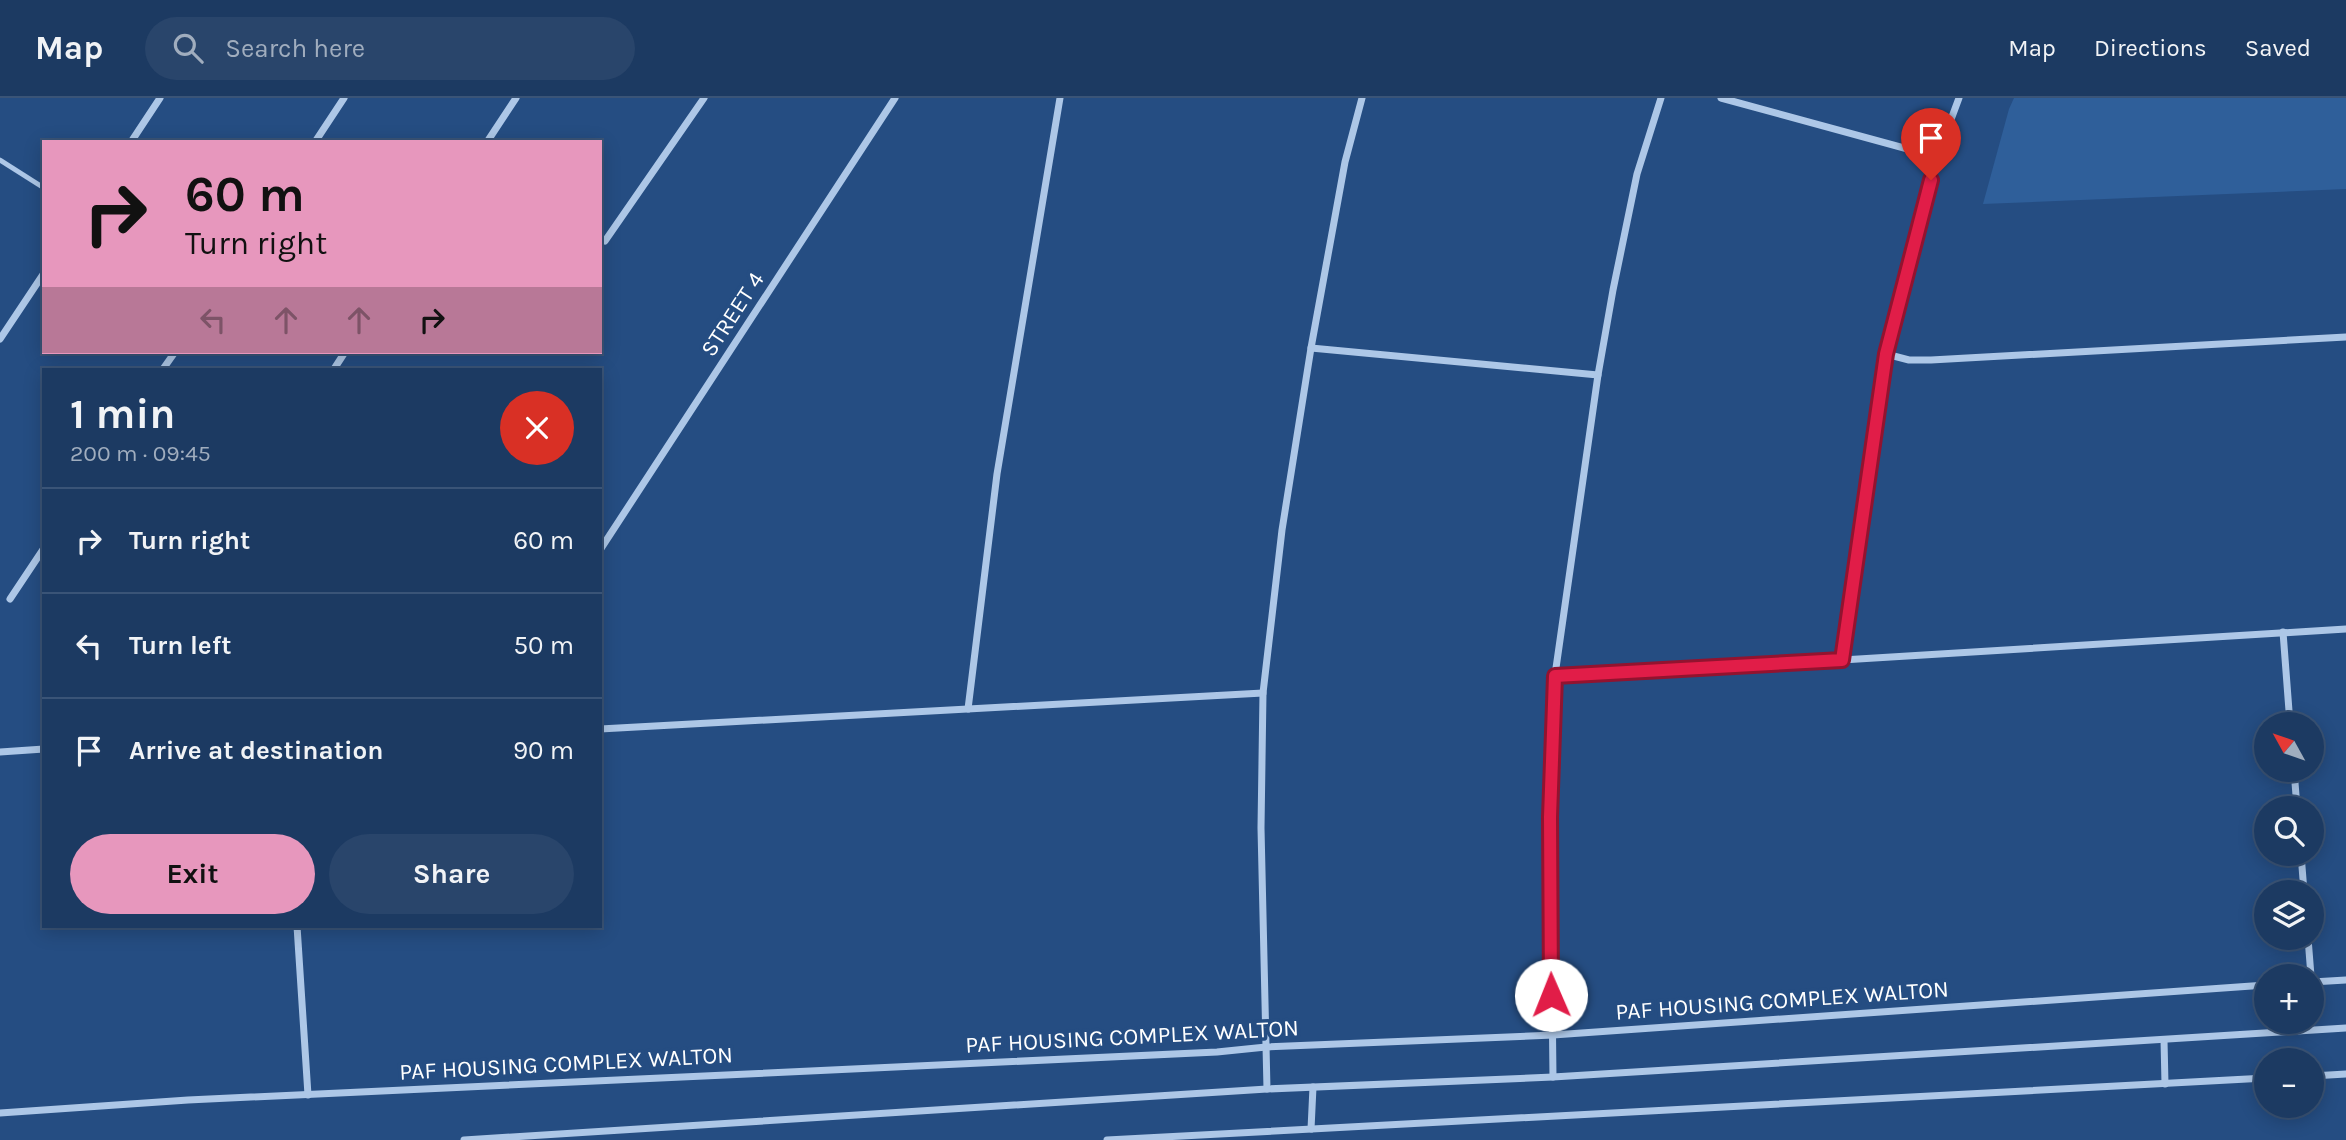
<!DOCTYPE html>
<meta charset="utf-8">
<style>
body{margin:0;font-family:Karla,sans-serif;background:#29456b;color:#f1f3f6;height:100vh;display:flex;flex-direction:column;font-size:26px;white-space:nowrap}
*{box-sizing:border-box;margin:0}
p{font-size:23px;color:#a0adbe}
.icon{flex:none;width:38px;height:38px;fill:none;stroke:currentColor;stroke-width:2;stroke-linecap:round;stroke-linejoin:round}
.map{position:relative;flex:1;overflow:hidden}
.drawer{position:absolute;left:42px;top:270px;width:560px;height:560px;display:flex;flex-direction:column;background:#1c3a62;border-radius:0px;box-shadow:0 4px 18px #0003,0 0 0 2px #3a5477}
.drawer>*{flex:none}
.banner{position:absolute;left:42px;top:42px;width:560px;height:214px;border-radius:0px;box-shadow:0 4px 18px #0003,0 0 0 2px #3a5477;background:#e797bd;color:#111;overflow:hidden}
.needle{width:46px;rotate:310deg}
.buttons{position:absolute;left:2254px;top:614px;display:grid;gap:14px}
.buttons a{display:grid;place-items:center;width:70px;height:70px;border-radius:50%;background:#1c3a62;box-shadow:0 4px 18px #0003,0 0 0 2px #3a5477;font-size:35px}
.pin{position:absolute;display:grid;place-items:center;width:60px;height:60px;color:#fff;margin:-72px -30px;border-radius:50% 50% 50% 0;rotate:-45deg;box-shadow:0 0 7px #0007}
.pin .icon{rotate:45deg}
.me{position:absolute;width:77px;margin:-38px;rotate:359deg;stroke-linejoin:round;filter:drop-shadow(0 0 5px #0008)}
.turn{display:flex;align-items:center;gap:24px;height:147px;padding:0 28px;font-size:32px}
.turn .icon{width:91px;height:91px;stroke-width:2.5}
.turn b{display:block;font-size:49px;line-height:60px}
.lanes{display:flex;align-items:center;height:66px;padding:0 28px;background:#0003;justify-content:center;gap:35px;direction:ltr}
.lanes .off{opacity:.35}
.round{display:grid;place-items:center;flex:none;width:74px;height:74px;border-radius:37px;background:#29456b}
.head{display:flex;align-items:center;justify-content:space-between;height:119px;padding:0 28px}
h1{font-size:42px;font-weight:700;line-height:52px}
.action{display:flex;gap:14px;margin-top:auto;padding:14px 28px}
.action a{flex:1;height:80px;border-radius:42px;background:#e797bd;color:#111;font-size:28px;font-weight:700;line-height:80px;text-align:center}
.action a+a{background:#29456b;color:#f1f3f6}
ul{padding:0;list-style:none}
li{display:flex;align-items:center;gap:21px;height:105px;padding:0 28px;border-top:2px solid #3a5477}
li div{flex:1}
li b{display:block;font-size:26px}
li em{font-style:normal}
header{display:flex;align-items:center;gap:42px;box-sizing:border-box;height:98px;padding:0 35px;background:#1c3a62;border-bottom:2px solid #3a5477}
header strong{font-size:33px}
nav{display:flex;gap:38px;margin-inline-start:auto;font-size:24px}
.search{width:490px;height:63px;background:#29456b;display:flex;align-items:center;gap:18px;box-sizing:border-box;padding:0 24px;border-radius:38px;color:#a0adbe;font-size:26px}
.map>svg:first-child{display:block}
</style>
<header>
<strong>Map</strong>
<div class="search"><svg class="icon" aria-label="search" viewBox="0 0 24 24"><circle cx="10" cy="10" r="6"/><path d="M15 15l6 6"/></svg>Search here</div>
<nav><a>Map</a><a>Directions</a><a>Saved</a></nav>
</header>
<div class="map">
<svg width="2346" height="1042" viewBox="0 0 2346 1042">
<rect width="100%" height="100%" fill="#254d82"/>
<!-- green -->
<polygon fill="#2f5f9a" points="2014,0 2346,0 2346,91 1983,106 2009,11"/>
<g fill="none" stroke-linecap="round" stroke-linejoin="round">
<!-- service -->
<polyline stroke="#adc7e7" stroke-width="5" points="0,62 44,90"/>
<!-- minor -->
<g stroke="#adc7e7" stroke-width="7">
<polyline points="1721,0 1937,59"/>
<polyline points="131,44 160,0"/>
<polyline points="315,44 344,0"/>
<polyline points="487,44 516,0"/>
<polyline points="605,143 704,0"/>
<polyline points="0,241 44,175"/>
<polyline points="1311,250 1598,277"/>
<polyline points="1886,256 1909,262 1931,262 2346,239"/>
<polyline points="163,271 175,254"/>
<polyline points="334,271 345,254"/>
<polyline points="600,452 895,0"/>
<polyline points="10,501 44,450"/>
<polyline points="2283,534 2290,626"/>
<polyline points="1842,562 1886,256 1937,59 1959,0"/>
<polyline points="1555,577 1842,562 2346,531"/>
<polyline points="968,611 997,376 1060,0"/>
<polyline points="600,631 1263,595"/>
<polyline points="0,654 44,651"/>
<polyline points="2294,672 2297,710"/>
<polyline points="2301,756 2304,794"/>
<polyline points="297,828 308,997"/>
<polyline points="2308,840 2311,878"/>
<polyline points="2312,884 2346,882"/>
<polyline points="2164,942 2165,986"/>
<polyline points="2312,978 2346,976"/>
<polyline points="1553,979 1550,719 1555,577 1598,277 1613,192 1637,76 1661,0"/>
<polyline points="1267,991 1261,730 1263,595 1282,432 1311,250 1345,64 1362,0"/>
<polyline points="0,1015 188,1002 1217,954 1266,949 1553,937 2266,887"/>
<polyline points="1311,1031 1313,989"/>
<polyline points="464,1042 1267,991 1553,979 2346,930"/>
<polyline points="1107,1042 2266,980"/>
</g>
</g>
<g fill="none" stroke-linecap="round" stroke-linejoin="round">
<defs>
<polyline id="route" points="1551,897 1550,719 1555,578 1842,562 1886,256 1931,82"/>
</defs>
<!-- route casing -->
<use href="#route" stroke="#92132f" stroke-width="18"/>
<!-- route -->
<use href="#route" stroke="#e11d48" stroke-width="12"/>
</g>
<g text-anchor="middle" stroke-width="7" stroke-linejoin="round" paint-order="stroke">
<!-- street labels -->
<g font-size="23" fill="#fff" stroke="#254d82">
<text transform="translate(732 216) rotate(-57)" y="8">STREET 4</text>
<text transform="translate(1782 902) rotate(-4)" y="8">PAF HOUSING COMPLEX WALTON</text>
<text transform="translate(1132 938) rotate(-3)" y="8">PAF HOUSING COMPLEX WALTON</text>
<text transform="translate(566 965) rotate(-3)" y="8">PAF HOUSING COMPLEX WALTON</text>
</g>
</g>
</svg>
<div class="buttons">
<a><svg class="needle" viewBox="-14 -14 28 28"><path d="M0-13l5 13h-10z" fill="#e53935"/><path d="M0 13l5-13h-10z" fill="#a0adbe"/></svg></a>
<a><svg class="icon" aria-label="search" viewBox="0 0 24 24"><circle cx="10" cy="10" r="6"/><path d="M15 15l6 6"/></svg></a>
<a><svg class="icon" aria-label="layers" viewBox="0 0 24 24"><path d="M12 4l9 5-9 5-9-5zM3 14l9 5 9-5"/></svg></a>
<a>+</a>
<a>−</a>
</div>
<div class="pin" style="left:1931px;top:82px;background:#d93025"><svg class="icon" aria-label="arrive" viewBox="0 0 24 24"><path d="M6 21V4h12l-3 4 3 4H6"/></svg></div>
<svg class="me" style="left:1551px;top:897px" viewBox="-20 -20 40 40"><circle r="19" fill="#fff"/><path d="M0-13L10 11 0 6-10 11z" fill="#e11d48"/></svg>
<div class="banner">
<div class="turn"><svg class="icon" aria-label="right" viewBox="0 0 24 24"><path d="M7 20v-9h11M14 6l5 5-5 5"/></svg><div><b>60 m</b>Turn right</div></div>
<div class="lanes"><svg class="icon off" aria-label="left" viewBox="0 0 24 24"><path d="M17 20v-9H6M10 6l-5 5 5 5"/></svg><svg class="icon off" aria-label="ahead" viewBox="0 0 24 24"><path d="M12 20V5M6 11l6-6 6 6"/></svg><svg class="icon off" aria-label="ahead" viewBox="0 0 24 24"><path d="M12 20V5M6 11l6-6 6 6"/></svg><svg class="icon" aria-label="right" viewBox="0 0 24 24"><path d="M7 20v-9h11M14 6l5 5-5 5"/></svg></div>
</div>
<section class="drawer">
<div class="head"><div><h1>1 min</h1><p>200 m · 09:45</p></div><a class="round" style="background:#d93025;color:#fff"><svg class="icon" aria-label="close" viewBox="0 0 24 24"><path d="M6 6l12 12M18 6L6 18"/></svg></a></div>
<ul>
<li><svg class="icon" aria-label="right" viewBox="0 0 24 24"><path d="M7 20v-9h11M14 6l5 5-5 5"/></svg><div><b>Turn right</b></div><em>60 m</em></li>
<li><svg class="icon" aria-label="left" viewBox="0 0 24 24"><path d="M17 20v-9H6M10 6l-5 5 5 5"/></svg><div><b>Turn left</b></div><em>50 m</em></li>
<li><svg class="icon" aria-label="arrive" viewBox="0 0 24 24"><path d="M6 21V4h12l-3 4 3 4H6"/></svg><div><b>Arrive at destination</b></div><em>90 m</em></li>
</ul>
<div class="action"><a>Exit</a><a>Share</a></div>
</section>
</div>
